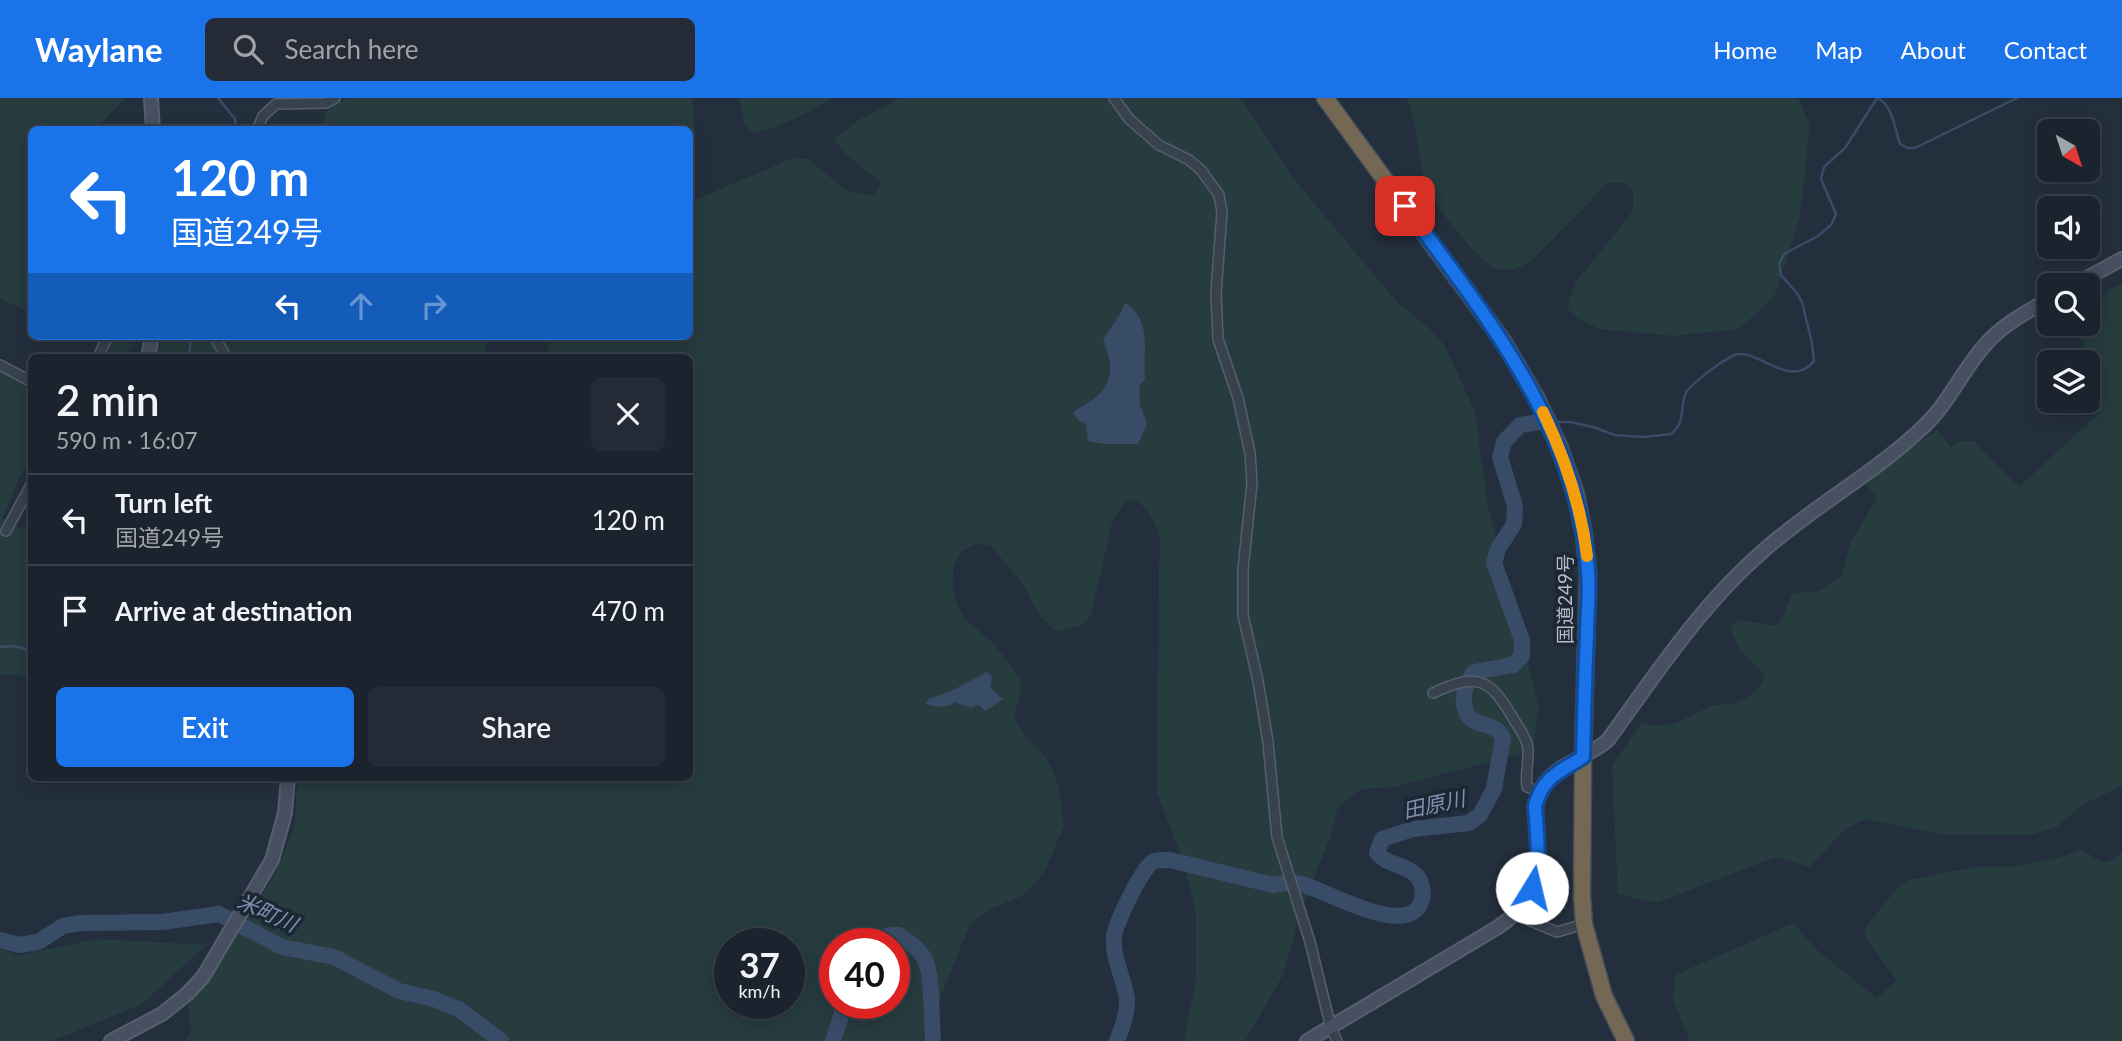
<!DOCTYPE html>
<meta charset="utf-8">
<style>
body{margin:0;font-family:Lato,"Noto Sans JP",sans-serif;background:#242b36;color:#f1f3f6;height:100vh;display:flex;flex-direction:column;font-size:26px;white-space:nowrap}
*{box-sizing:border-box;margin:0}
p{font-size:23px;color:#a0a4aa}
.icon{flex:none;width:38px;height:38px;fill:none;stroke:currentColor;stroke-width:2;stroke-linecap:round;stroke-linejoin:round}
.map{position:relative;flex:1;overflow:hidden}
.details{position:absolute;left:28px;top:256px;width:665px;height:427px;display:flex;flex-direction:column;background:#1b232e;border-radius:10px;box-shadow:0 4px 18px #0003,0 0 0 2px #39404a}
.details>*{flex:none}
.hud{position:absolute;left:28px;top:28px;width:665px;height:214px;border-radius:10px;box-shadow:0 4px 18px #0003,0 0 0 2px #39404a;background:#1a73e8;color:#fff;overflow:hidden}
.needle{width:46px;rotate:141deg}
.controls{position:absolute;left:2037px;top:21px;display:grid;gap:14px}
.controls a{display:grid;place-items:center;width:63px;height:63px;border-radius:10px;background:#1b232e;box-shadow:0 4px 18px #0003,0 0 0 2px #39404a;font-size:35px}
.speed{position:absolute;left:714px;top:830px;display:flex;gap:14px;font-size:35px;font-weight:700;text-align:center}
.speed>*{display:grid;place-content:center;width:91px;height:91px;border-radius:50%;background:#1b232e;box-shadow:0 4px 18px #0003,0 0 0 2px #39404a;line-height:1}
.speed small{font-size:18px;font-weight:400}
.speed .limit{border:10px solid #d22;background:#fff;color:#111}
.pin{position:absolute;display:grid;place-items:center;width:60px;height:60px;color:#fff;margin:-30px;border-radius:14px;box-shadow:0 4px 10px #0006}
.me{position:absolute;width:77px;margin:-38px;rotate:9deg;stroke-linejoin:round;filter:drop-shadow(0 0 5px #0008)}
.turn{display:flex;align-items:center;gap:24px;height:147px;padding:0 28px;font-size:32px}
.turn .icon{width:91px;height:91px;stroke-width:2.5}
.turn b{display:block;font-size:49px;line-height:60px}
.lanes{display:flex;align-items:center;height:66px;padding:0 28px;background:#0003;justify-content:center;gap:35px;direction:ltr}
.lanes .off{opacity:.35}
.round{display:grid;place-items:center;flex:none;width:74px;height:74px;border-radius:10px;background:#242b36}
.head{display:flex;align-items:center;justify-content:space-between;height:119px;padding:0 28px}
h1{font-size:42px;font-weight:600;line-height:52px}
.action{display:flex;gap:14px;margin-top:auto;padding:14px 28px}
.action a{flex:1;height:80px;border-radius:10px;background:#1a73e8;color:#fff;font-size:28px;font-weight:600;line-height:80px;text-align:center}
.action a+a{background:#242b36;color:#f1f3f6}
ul{padding:0;list-style:none}
li{display:flex;align-items:center;gap:21px;height:91px;padding:0 28px;border-top:2px solid #39404a}
li div{flex:1}
li b{display:block;font-size:26px}
li em{font-style:normal}
header{display:flex;align-items:center;gap:42px;box-sizing:border-box;height:98px;padding:0 35px;background:#1a73e8;color:#fff}
header strong{font-size:33px}
nav{display:flex;gap:38px;margin-inline-start:auto;font-size:24px}
.search{width:490px;height:63px;background:#242b36;display:flex;align-items:center;gap:18px;box-sizing:border-box;padding:0 24px;border-radius:10px;color:#a0a4aa;font-size:26px}
.map>svg:first-child{display:block}
</style>
<header>
<strong>Waylane</strong>
<div class="search"><svg class="icon" aria-label="search" viewBox="0 0 24 24"><circle cx="10" cy="10" r="6"/><path d="M15 15l6 6"/></svg>Search here</div>
<nav><a>Home</a><a>Map</a><a>About</a><a>Contact</a></nav>
</header>
<div class="map">
<svg width="2122" height="943" viewBox="0 0 2122 943">
<rect width="100%" height="100%" fill="#242f3e"/>
<!-- green -->
<g fill="#263c3f" fill-rule="evenodd">
<polygon points="0,0 125,0 104,22 98,31 32,32 31,229 28,213 0,201"/>
<polygon points="348,0 692,0 696,46 690,51 690,32 320,31 328,9"/>
<path d="M739,0h93c-25,16 -51,29 -79,35l-9,-10z"/>
<path d="M900,0h341l52,80 104,124 33,27 15,17 30,66 13,94 51,200 -5,36 -13,12 -128,33 -31,2 -24,18 -9,33 -27,69 -19,66 -38,66h-61l12,-62v-65l-13,-53 -26,-68 2,-226c3,-34 1,-39 -20,-66l-13,-1 -14,22 -21,93 -9,10 -25,7 -16,-15 -19,-34 -31,-37 -12,-3 -19,9 -7,18 1,26 10,22 30,26 26,34 1,14 -5,17 -1,10 9,16 23,23 11,26 6,42 -20,47 -20,22 -36,15 -18,14 -47,117h-737l5,-10 -3,-27 86,-127 21,-52 2,-48h393v-420h-144l6,-21h138v-134l103,-44 15,1 39,32 26,4 8,-12 -35,-29 -12,-15 23,-18zM730,845h59v60h-59zM835,845h59v60h-59z"/>
<path d="M1407,0h391l12,27 -10,92 -26,80 -35,32 -65,7 -75,-7 -21,-10 -11,-11 9,-26 57,-71v-19l-7,-9h-18l-78,79c-10,5 -24,12 -36,6 -15,-7 -60,-63 -66,-79 -10,-29 -10,-62 -21,-91z"/>
<path d="M2122,186v502l-36,17 -30,24 -26,8 -90,-1 -75,-15 -21,11 -34,37 -34,-10 -120,46 -38,-9 -6,-128 29,-43c27,9 45,-6 69,-16 8,-4 19,-1 27,-5 13,-4 23,-15 28,-26l-25,-26 -10,-22 9,-8 38,6c9,-11 9,-21 16,-33l26,-2 22,-15 11,-37 25,-40 -13,-18 73,-51 14,17 10,-6h13l45,46 80,-74 -11,-15v-36h-7l3,-16 -6,-11 31,-46z"/>
<path d="M101,238h36c-6,13 -9,21 -25,21z"/>
<polygon points="165,238 489,238 483,259 156,259 157,250"/>
<polygon points="10,265 31,276 31,359 20,379 2,420 23,432 31,422 31,578 0,576 0,274"/>
<polygon points="2081,751 2103,765 2115,761 2122,753 2122,943 1690,943 1673,902 1675,877 1793,825 1819,854 1877,900 1897,883 1867,842 1865,830 1897,790 1908,782 1974,769 2014,768 2059,760"/>
<polygon points="97,841 206,847 142,906 52,943 0,943 0,850 16,858"/>
</g>
<!-- water -->
<g fill="#394c67">
<path d="M1125,205c27,15 18,49 20,76l-6,7 1,19 7,19 -9,20h-33l-17,-3 -2,-17 -8,-4 -5,-8c35,-19 46,-34 30,-72l17,-26z"/>
<path d="M987,574l5,4 -2,12 13,11 -18,12 -7,-6 -7,3 -17,-6 -3,3 -11,2 -15,-3 5,-6c22,-5 37,-16 57,-26z"/>
</g>
<g fill="none" stroke-linecap="round" stroke-linejoin="round">
<!-- stream -->
<g stroke="#394c67" stroke-width="2.5">
<polyline points="218,0 235,21 236,32"/>
<path d="M1878,0c15,9 17,31 22,46l8,4h7l102,-50"/>
<polyline points="189,259 191,238"/>
<path d="M1554,324h16l23,5 22,8 29,2 27,-3c14,-11 9,-23 14,-39 2,-9 45,-41 54,-41 21,-2 53,35 75,7l-2,-18 -10,-41 -6,-10 -15,-17 -2,-11 5,-10 34,-18 13,-11 5,-11 -15,-35 3,-12 21,-19 32,-50"/>
<polyline points="0,549 14,548 32,553"/>
</g>
<!-- river -->
<g stroke="#394c67" stroke-width="16">
<polyline points="0,842 19,847 38,844 63,828 81,825 162,824 219,816 282,849 334,859 399,893 434,901 460,912 501,943"/>
<path d="M876,845l13,-8h10c10,7 22,15 27,27 7,19 5,58 7,79"/>
<polyline points="833,943 845,905"/>
<path d="M1117,943c5,-13 11,-28 10,-42 -3,-21 -15,-41 -13,-63 1,-11 29,-71 40,-75 4,-1 11,-1 16,-1l103,25c12,-2 20,-4 32,0 23,7 107,56 117,14 2,-10 0,-18 -7,-25 -11,-10 -28,-9 -38,-21l5,-14 31,-10 56,-6 11,-8 14,-26 9,-51c-11,-22 -34,-5 -39,-34 -2,-11 4,-23 10,-32l39,-7 9,-9v-16l-28,-77 4,-14 16,-25 1,-18 -15,-49 4,-15 16,-17 21,-3"/>
</g>
<defs>
<g id="street">
<polyline points="1114,0 1129,21 1159,47 1189,62 1201,72 1219,97 1222,114 1216,195 1218,241 1238,300 1250,355 1252,385 1243,471 1243,517 1258,583 1268,644 1277,739 1310,844 1331,930 1337,943"/>
<polyline points="257,32 263,18 276,6 326,5 335,0"/>
<polyline points="214,238 226,259"/>
<polyline points="98,259 108,238"/>
<polyline points="0,267 32,284"/>
<polyline points="6,433 32,385"/>
<path d="M1433,595c44,-20 56,-16 80,25 5,9 14,20 15,30 1,13 -3,25 -1,39l13,5"/>
<polyline points="1516,817 1557,834 1584,826"/>
</g>
<g id="secondary">
<polyline points="151,0 153,32"/>
<polyline points="2074,187 2122,161"/>
<polyline points="148,259 152,238"/>
<polyline points="111,943 162,916 187,896 203,879 272,762 285,715 288,679"/>
<path d="M1307,943l183,-109c43,-25 49,-52 47,-99 -1,-17 -3,-31 6,-47 10,-20 48,-30 65,-46 47,-65 93,-135 154,-188 50,-45 110,-77 159,-123 27,-24 40,-57 64,-84 17,-20 42,-33 64,-46"/>
</g>
<polyline id="highway" points="1325,0 1503,243 1536,299 1559,348 1576,396 1584,437 1588,475 1583,659 1582,798 1584,826 1604,898 1626,943"/>
</defs>
<!-- street casing -->
<use href="#street" stroke="#565f6c" stroke-width="12"/>
<!-- secondary casing -->
<use href="#secondary" stroke="#565f6c" stroke-width="16"/>
<!-- highway casing -->
<use href="#highway" stroke="#434c59" stroke-width="19"/>
<!-- street -->
<use href="#street" stroke="#38414e" stroke-width="9"/>
<!-- secondary -->
<use href="#secondary" stroke="#465061" stroke-width="12"/>
<!-- highway -->
<use href="#highway" stroke="#746855" stroke-width="16"/>
</g>
<g fill="none" stroke-linecap="round" stroke-linejoin="round">
<defs>
<path id="route" d="M1405,108c81,110 173,223 183,365 2,21 -1,43 -1,64 -2,40 -3,81 -4,122 -24,15 -40,20 -48,49 2,28 6,56 -3,82"/>
</defs>
<!-- route casing -->
<use href="#route" stroke="#114b97" stroke-width="18"/>
<!-- route -->
<use href="#route" stroke="#1a73e8" stroke-width="12"/>
<!-- slow -->
<path stroke="#f59e0b" stroke-width="12" d="M1543,314c22,46 38,93 44,144"/>
</g>
<g text-anchor="middle" stroke-width="7" stroke-linejoin="round" paint-order="stroke">
<!-- street labels -->
<g font-size="19" fill="#b4bcc9" stroke="#1d2633">
<text transform="translate(1565 501) rotate(-90)" y="7">国道249号</text>
</g>
<!-- water labels -->
<g font-size="21" font-style="italic" fill="#7c92b1" stroke="#1d2633">
<text transform="translate(1434 707) rotate(-12)" y="7">田原川</text>
<text transform="translate(267 815) rotate(24)" y="7">米町川</text>
</g>
</g>
</svg>
<div class="controls">
<a><svg class="needle" viewBox="-14 -14 28 28"><path d="M0-13l5 13h-10z" fill="#e53935"/><path d="M0 13l5-13h-10z" fill="#a0a4aa"/></svg></a>
<a><svg class="icon" aria-label="sound" viewBox="0 0 24 24"><path d="M4 9h4l5-4v14l-5-4H4zM17 9q2 3 0 6"/></svg></a>
<a><svg class="icon" aria-label="search" viewBox="0 0 24 24"><circle cx="10" cy="10" r="6"/><path d="M15 15l6 6"/></svg></a>
<a><svg class="icon" aria-label="layers" viewBox="0 0 24 24"><path d="M12 4l9 5-9 5-9-5zM3 14l9 5 9-5"/></svg></a>
</div>
<div class="speed"><div>37<small>km/h</small></div><div class="limit">40</div></div>
<div class="pin" style="left:1405px;top:108px;background:#d93025"><svg class="icon" aria-label="arrive" viewBox="0 0 24 24"><path d="M6 21V4h12l-3 4 3 4H6"/></svg></div>
<svg class="me" style="left:1532px;top:790px" viewBox="-20 -20 40 40"><circle r="19" fill="#fff"/><path d="M0-13L10 11 0 6-10 11z" fill="#1a73e8"/></svg>
<div class="hud">
<div class="turn"><svg class="icon" aria-label="left" viewBox="0 0 24 24"><path d="M17 20v-9H6M10 6l-5 5 5 5"/></svg><div><b>120 m</b>国道249号</div></div>
<div class="lanes"><svg class="icon" aria-label="left" viewBox="0 0 24 24"><path d="M17 20v-9H6M10 6l-5 5 5 5"/></svg><svg class="icon off" aria-label="ahead" viewBox="0 0 24 24"><path d="M12 20V5M6 11l6-6 6 6"/></svg><svg class="icon off" aria-label="right" viewBox="0 0 24 24"><path d="M7 20v-9h11M14 6l5 5-5 5"/></svg></div>
</div>
<section class="details">
<div class="head"><div><h1>2 min</h1><p>590 m · 16:07</p></div><a class="round"><svg class="icon" aria-label="close" viewBox="0 0 24 24"><path d="M6 6l12 12M18 6L6 18"/></svg></a></div>
<ul>
<li><svg class="icon" aria-label="left" viewBox="0 0 24 24"><path d="M17 20v-9H6M10 6l-5 5 5 5"/></svg><div><b>Turn left</b><p>国道249号</p></div><em>120 m</em></li>
<li><svg class="icon" aria-label="arrive" viewBox="0 0 24 24"><path d="M6 21V4h12l-3 4 3 4H6"/></svg><div><b>Arrive at destination</b></div><em>470 m</em></li>
</ul>
<div class="action"><a>Exit</a><a>Share</a></div>
</section>
</div>
